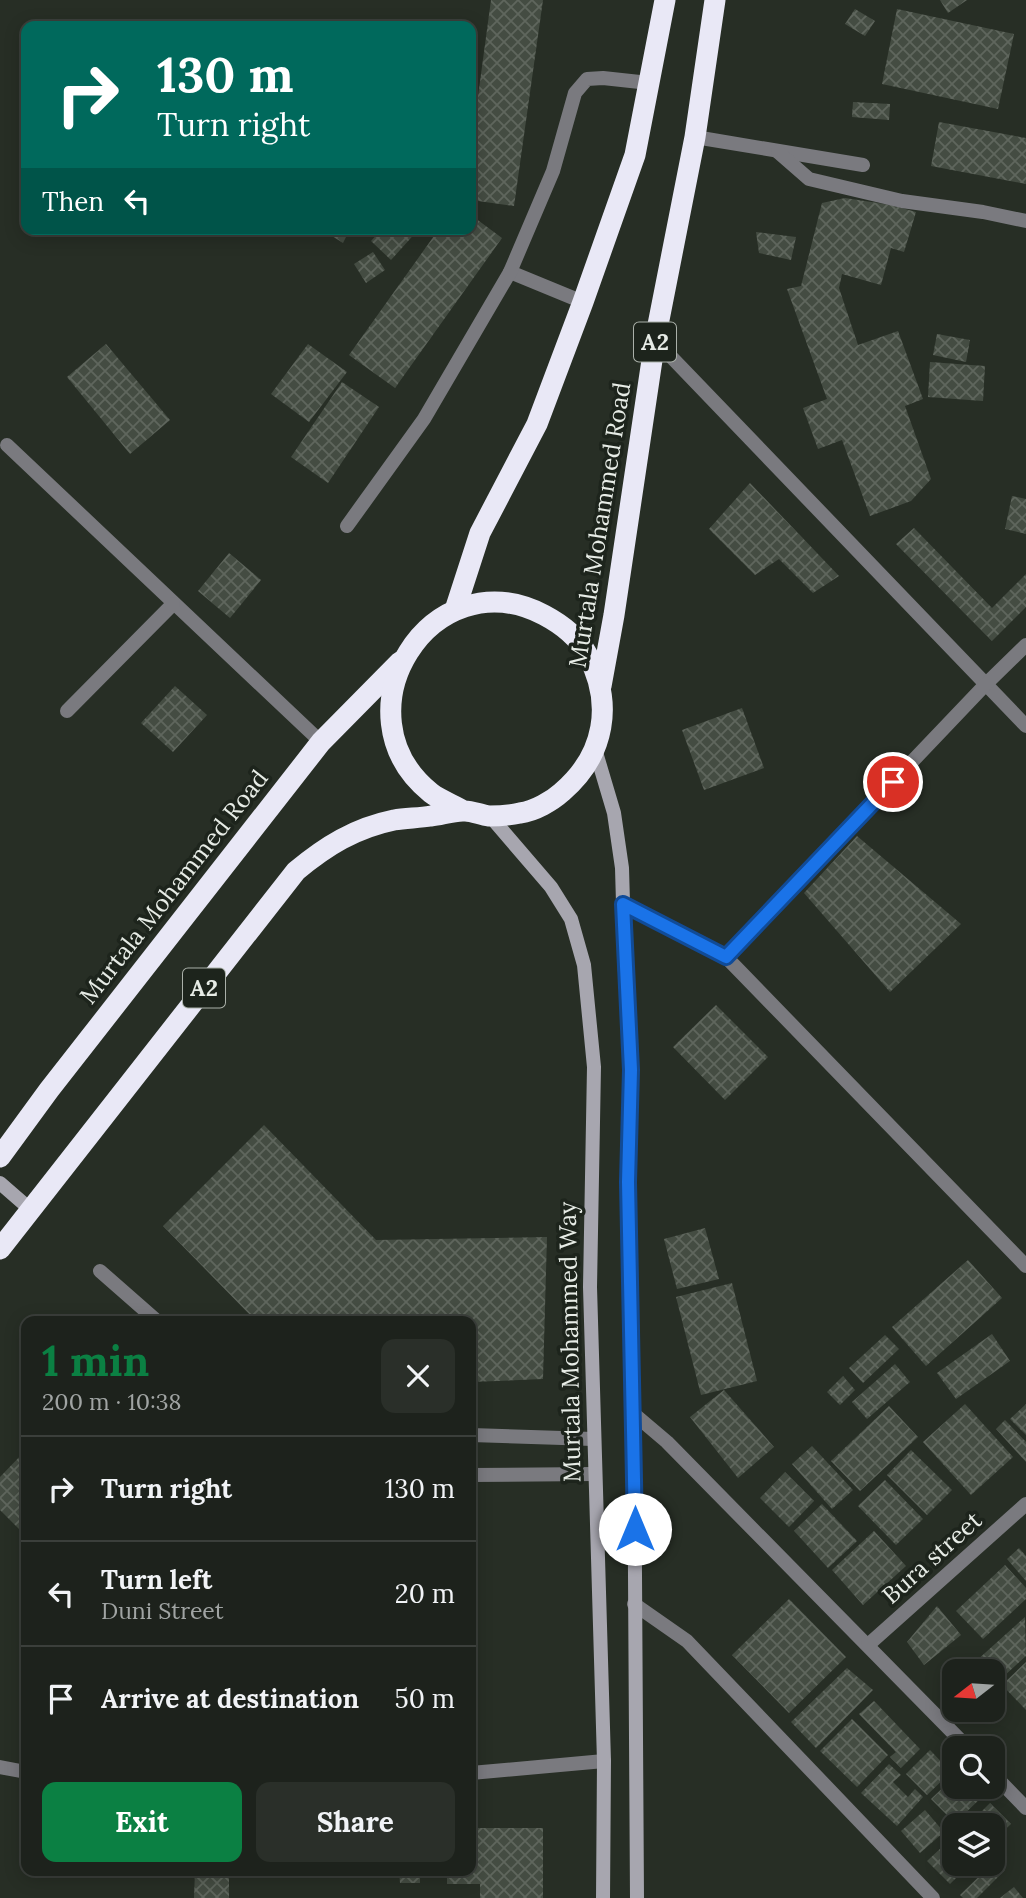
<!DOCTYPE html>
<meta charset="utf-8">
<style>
body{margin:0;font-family:Lora,serif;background:#2a2f29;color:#f1f3f6;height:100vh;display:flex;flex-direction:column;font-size:26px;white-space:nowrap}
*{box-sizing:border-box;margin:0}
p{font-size:23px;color:#a0a4a3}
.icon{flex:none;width:38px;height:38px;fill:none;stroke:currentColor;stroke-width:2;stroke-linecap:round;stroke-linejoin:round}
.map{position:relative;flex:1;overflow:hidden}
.sheet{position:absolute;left:21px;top:1316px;width:455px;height:560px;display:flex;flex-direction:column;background:#1d221c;border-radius:14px;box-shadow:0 4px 18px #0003,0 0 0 2px #3b3f3b}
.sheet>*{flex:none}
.top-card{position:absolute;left:21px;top:21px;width:455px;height:214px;border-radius:14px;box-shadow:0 4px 18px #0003,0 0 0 2px #3b3f3b;background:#00695c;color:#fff;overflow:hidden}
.needle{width:46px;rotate:253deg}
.controls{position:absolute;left:942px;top:1659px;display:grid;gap:14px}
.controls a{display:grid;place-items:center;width:63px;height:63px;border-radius:14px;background:#1d221c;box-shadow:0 4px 18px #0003,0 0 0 2px #3b3f3b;font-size:35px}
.pin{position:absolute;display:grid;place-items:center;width:60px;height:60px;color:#fff;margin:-30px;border:4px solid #fff;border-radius:50%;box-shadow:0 2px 7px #0007}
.me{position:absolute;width:77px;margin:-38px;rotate:0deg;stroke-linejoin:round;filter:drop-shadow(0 0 5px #0008)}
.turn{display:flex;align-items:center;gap:24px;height:147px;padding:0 21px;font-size:32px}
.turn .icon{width:91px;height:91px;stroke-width:2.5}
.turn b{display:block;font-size:49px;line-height:60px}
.then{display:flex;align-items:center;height:66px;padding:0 21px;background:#0003;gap:14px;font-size:26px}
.round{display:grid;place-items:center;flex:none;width:74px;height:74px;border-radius:14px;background:#2a2f29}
.headline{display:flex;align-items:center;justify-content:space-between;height:119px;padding:0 21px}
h1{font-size:42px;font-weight:700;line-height:52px;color:#0b8043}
.action{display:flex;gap:14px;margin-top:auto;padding:14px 21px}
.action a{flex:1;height:80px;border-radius:14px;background:#0b8043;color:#fff;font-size:28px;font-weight:700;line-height:80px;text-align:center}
.action a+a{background:#2a2f29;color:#f1f3f6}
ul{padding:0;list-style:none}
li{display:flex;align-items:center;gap:21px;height:105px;padding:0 21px;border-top:2px solid #3b3f3b}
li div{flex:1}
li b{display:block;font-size:26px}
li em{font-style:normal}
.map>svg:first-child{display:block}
</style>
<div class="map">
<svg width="1026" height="1898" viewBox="0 0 1026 1898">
<defs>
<pattern id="building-cross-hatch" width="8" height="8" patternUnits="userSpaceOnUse" patternTransform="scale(1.75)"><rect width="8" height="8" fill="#444c42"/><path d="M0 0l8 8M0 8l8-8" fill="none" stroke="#5f665d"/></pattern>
</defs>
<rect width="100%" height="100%" fill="#272e25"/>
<!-- building -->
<g fill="url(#building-cross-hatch)">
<polygon points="491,0 543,0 514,206 471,200 471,148"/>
<polygon points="940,0 967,0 948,13"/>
<polygon points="855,9 875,21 865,36 845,24"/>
<polygon points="897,9 1014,34 998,109 882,84"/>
<polygon points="853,102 890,104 889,120 852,117"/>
<polygon points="939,122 1026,138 1026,184 931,166"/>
<polygon points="845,198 891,205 916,212 904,252 891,248 881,285 842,274 839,288 858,345 898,331 923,399 905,406 931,479 911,501 870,516 842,440 818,449 803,408 827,399 787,289 801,286 822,203"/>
<polygon points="471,215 502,238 395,388 349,355 439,229 471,229"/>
<polygon points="321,229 350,229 343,243"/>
<polygon points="382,229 419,229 391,260 371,241"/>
<polygon points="756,232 796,237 791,260 759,253"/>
<polygon points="373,252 385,270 366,283 354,264"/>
<polygon points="937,334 970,340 966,362 933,355"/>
<polygon points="106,344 170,420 130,454 67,377"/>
<polygon points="308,344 347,372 309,422 271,394"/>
<polygon points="930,362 985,366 983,401 928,397"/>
<polygon points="342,382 379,407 328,483 291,457"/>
<polygon points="750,483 839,576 813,593 779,559 755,575 709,529"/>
<polygon points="1012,496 1026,499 1026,534 1005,529"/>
<polygon points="914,528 992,608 1026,574 1026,607 992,641 896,544"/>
<polygon points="229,553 261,580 230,618 198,591"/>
<polygon points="175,686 207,715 173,752 141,723"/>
<polygon points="742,708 764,768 704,790 682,730"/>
<polygon points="857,836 961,924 890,992 804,893"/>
<polygon points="716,1005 768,1057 725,1100 673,1047"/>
<polygon points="264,1125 376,1240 547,1237 543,1379 471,1382 471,1321 256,1321 163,1226"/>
<polygon points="705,1228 719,1279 677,1289 664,1239"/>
<polygon points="968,1260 1002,1298 926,1366 892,1327"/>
<polygon points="732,1283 757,1381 701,1395 676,1297"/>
<polygon points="992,1334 1010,1361 956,1399 937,1373"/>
<polygon points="885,1335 899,1349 863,1383 849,1368"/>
<polygon points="895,1364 910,1382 867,1419 852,1402"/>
<polygon points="843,1376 855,1390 840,1405 827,1392"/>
<polygon points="724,1390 774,1447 738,1478 690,1417"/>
<polygon points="965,1404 1013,1457 971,1495 923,1442"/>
<polygon points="1026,1404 1026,1435 1010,1419"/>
<polygon points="889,1406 918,1437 860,1491 831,1461"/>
<polygon points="1005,1420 1026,1442 1026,1462 996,1429"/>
<polygon points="812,1446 853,1490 832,1509 792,1464"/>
<polygon points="26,1450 26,1536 0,1510 0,1477"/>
<polygon points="911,1450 952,1490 927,1515 887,1475"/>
<polygon points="785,1472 814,1501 789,1527 760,1498"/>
<polygon points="885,1480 923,1519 896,1545 858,1506"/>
<polygon points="822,1504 857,1541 828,1568 794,1531"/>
<polygon points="874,1531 906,1566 863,1605 832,1570"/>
<polygon points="1019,1548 1026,1556 1026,1581 1007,1559"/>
<polygon points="1005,1565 1026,1588 1026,1599 983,1639 956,1611"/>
<polygon points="789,1599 846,1657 789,1713 732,1655"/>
<polygon points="937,1606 961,1635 924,1665 907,1642"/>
<polygon points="1025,1617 1026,1656 992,1687 992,1671 965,1671"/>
<polygon points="1026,1662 1026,1710 1002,1685"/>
<polygon points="847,1668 873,1690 816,1748 791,1722"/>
<polygon points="874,1701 920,1749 901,1768 890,1757 896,1752 859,1714"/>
<polygon points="852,1719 888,1755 857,1787 820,1751"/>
<polygon points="930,1750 951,1772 927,1795 906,1774"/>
<polygon points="889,1764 901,1775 893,1782 908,1797 915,1789 923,1797 897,1826 861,1793"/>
<polygon points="954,1777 954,1787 971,1787 982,1797 955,1823 931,1799"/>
<polygon points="990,1803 1011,1824 992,1842 992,1825 968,1825"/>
<polygon points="925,1810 944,1832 920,1853 901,1831"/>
<polygon points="471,1828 543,1828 543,1898 480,1898 480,1884 447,1884 447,1871 471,1871"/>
<polygon points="942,1847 954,1860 954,1864 958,1864 964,1870 950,1884 927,1861"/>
<polygon points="996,1860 1005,1870 977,1898 963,1898 960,1895"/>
<polygon points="195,1871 229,1871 229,1898 194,1898"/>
<polygon points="399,1871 420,1871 420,1883 400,1883"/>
<polygon points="1014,1887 1023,1898 1000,1898"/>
</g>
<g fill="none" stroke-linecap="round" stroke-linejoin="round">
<!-- lane -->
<g stroke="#7a7a7f" stroke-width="14">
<polyline points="695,137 863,165"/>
<polyline points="778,152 809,179 902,201 983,212 1026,221"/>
<polyline points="510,272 583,302"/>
<polyline points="7,445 321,742"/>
<polyline points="347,526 424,419 510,272 553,171 575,93 587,79 603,78 649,83"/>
<polyline points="67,711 173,604"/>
<polyline points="100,1271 157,1321"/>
<polyline points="471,1435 593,1439"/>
<polyline points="471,1475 594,1474"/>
</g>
<!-- street -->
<g stroke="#7a7a7f" stroke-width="14">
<polyline points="655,340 1026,726"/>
<polyline points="623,904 726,957 1026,1266"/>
<polyline points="726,957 986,684 1026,645"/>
<polyline points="634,1414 667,1442 968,1748"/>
<polyline points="634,1604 687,1641 933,1898"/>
<polyline points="868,1645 1026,1504"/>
<polyline points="0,1767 26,1772"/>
<polyline points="471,1773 604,1761"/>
<polyline points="992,1773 1026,1808"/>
</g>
<!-- secondary -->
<g stroke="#a7a6af" stroke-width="14">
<polyline points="595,749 614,813 622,868 625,973 631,1070 628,1182 634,1414 637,1898"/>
<polyline points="490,816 551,887 571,919 584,965 594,1067 590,1287 604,1761 603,1898"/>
<polyline points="0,1183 31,1210"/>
</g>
<!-- highway -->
<g stroke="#e9e8f6" stroke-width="21">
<polyline points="455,610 480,533 537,424 583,302 635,155 665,0"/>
<polyline points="601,686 614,615 655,340 695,137 715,0"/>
<polyline points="0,1157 49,1090 321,742 400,662"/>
<path d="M0,1249l296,-378c30,-25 59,-43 98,-51 12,-2 25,-2 37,-4 10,-1 21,-5 32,-5 8,-1 17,4 26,5 9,0 22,-1 31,-3 15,-2 32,-12 42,-21 43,-37 52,-89 25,-138 -9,-17 -26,-30 -43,-39 -113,-59 -211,99 -113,178 9,7 23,12 33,18"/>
</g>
</g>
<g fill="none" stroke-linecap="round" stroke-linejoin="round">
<defs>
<polyline id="route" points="635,1529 628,1182 631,1070 623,904 726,957 893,782"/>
</defs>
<!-- route casing -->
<use href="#route" stroke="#114b97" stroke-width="18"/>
<!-- route -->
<use href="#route" stroke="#1a73e8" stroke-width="12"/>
</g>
<g text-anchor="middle" stroke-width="7" stroke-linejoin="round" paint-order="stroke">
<!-- shield labels -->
<g fill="#1d241c" stroke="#aab0a9" stroke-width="2">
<rect x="634" y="322.5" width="42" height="39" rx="5"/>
<rect x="183" y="968.5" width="42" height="39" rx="5"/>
</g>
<g font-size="23" font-weight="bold" fill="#e7ece6">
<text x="655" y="350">A2</text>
<text x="204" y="996">A2</text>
</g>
<!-- street labels -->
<g font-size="24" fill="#e7ece6" stroke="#1d241c">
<text transform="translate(600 525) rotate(-81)" y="8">Murtala Mohammed Road</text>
<text transform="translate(174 887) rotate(-52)" y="8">Murtala Mohammed Road</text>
<text transform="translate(570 1342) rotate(-91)" y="8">Murtala Mohammed Way</text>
<text transform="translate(932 1558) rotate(-42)" y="8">Bura street</text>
</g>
</g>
</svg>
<div class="controls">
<a><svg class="needle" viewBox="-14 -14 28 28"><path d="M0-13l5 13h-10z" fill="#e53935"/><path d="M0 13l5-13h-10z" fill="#a0a4a3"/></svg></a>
<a><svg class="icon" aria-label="search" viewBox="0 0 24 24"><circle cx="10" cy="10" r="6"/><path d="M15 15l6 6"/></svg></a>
<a><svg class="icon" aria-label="layers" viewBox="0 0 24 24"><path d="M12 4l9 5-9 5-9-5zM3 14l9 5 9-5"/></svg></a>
</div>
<div class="pin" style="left:893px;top:782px;background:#d93025"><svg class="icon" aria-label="arrive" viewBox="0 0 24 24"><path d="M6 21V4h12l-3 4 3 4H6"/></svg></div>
<svg class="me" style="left:635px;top:1529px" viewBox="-20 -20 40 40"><circle r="19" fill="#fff"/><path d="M0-13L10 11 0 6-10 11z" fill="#1a73e8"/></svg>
<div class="top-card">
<div class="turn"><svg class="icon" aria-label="right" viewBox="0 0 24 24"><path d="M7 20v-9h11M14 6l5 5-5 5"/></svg><div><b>130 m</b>Turn right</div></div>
<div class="then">Then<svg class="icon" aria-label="left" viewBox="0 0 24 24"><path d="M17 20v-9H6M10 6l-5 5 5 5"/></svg></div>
</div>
<section class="sheet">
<div class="headline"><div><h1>1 min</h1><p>200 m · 10:38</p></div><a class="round"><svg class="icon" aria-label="close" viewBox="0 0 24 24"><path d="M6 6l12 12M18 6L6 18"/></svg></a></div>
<ul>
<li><svg class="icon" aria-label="right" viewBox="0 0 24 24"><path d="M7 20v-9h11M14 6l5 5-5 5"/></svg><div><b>Turn right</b></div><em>130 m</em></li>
<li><svg class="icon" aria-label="left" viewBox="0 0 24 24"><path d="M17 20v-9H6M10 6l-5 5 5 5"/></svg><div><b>Turn left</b><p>Duni Street</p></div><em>20 m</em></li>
<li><svg class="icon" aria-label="arrive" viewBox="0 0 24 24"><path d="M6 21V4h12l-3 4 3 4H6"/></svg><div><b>Arrive at destination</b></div><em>50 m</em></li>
</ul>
<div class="action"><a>Exit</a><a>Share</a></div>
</section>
</div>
